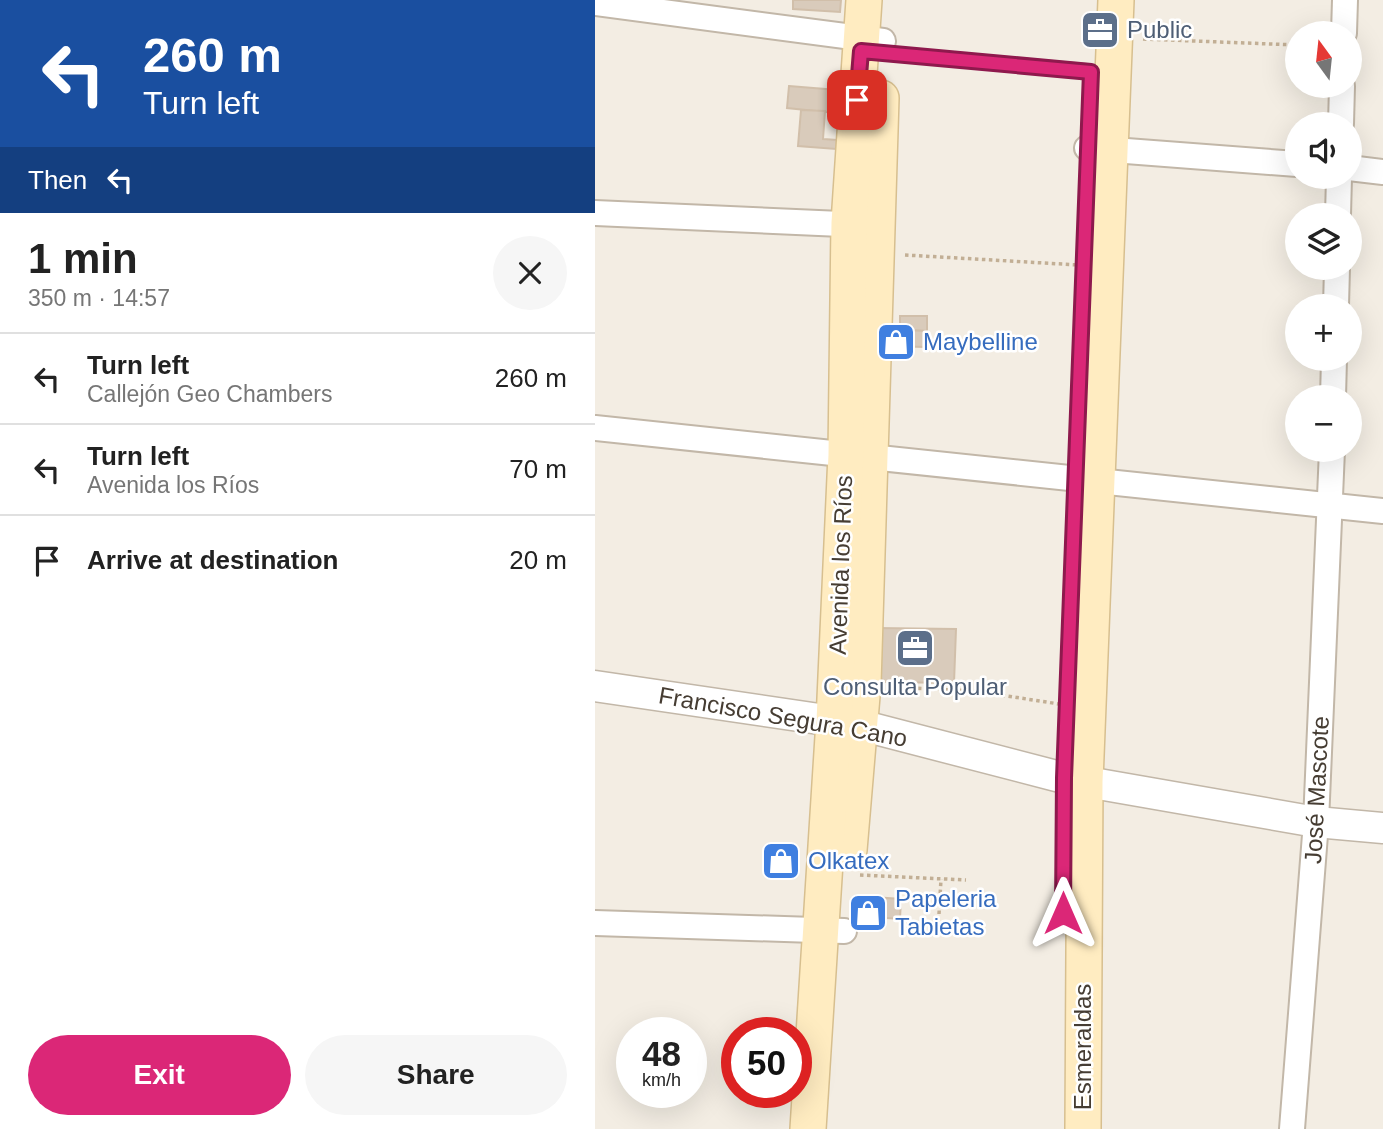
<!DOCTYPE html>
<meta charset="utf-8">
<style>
body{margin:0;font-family:Arial,sans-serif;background:#f6f6f6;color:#222;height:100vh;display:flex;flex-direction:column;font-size:26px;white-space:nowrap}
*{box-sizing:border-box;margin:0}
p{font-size:23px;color:#767676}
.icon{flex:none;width:38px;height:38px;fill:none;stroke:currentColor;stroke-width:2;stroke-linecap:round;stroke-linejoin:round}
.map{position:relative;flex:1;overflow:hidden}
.panel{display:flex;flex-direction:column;background:#fff;width:595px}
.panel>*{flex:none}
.guide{background:#1a4fa0;color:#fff;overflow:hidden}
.needle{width:46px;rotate:345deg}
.fabs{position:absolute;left:690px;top:21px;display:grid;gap:14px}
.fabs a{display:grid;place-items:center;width:77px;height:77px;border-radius:50%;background:#fff;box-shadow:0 7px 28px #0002;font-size:35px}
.speed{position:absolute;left:21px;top:1017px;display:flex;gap:14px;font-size:35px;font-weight:700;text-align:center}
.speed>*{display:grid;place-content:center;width:91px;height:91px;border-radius:50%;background:#fff;box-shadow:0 7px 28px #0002;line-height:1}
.speed small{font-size:18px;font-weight:400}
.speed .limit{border:10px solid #d22;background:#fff;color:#111}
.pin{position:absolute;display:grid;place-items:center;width:60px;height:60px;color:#fff;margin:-30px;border-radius:14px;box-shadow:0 4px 10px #0006}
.me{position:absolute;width:77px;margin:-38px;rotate:0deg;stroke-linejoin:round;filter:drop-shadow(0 0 5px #0008)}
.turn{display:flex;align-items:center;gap:24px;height:147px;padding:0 28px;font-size:32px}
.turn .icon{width:91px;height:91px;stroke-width:2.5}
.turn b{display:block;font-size:49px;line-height:60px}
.then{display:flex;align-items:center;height:66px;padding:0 28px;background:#0003;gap:14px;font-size:26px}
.round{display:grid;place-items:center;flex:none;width:74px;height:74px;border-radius:37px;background:#f6f6f6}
.head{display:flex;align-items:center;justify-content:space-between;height:119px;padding:0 28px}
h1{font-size:42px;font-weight:800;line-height:52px}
.action{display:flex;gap:14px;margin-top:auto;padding:14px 28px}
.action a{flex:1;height:80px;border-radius:42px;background:#db2777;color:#fff;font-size:28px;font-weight:800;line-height:80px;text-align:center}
.action a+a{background:#f6f6f6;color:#222}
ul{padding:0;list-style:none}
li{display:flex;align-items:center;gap:21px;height:91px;padding:0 28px;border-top:2px solid #e0e0e0}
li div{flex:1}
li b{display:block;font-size:26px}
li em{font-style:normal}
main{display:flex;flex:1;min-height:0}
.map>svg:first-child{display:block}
</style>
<main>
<section class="panel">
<div class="guide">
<div class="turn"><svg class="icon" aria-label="left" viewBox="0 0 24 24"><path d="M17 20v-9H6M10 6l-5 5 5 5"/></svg><div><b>260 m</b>Turn left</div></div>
<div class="then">Then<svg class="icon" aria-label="left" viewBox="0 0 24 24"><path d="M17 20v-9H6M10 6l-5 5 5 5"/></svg></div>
</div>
<div class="head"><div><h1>1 min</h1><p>350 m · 14:57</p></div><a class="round"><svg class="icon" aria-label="close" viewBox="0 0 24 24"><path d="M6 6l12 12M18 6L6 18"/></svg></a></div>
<ul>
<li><svg class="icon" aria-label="left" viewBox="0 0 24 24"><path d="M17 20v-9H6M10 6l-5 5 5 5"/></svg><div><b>Turn left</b><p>Callejón Geo Chambers</p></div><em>260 m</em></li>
<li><svg class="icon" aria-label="left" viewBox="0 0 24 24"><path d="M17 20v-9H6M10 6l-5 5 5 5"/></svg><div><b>Turn left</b><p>Avenida los Ríos</p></div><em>70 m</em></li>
<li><svg class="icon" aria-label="arrive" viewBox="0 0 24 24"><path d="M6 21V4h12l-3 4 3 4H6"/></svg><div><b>Arrive at destination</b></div><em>20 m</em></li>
</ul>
<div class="action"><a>Exit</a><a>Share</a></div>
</section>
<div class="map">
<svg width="788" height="1129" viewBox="0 0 788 1129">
<rect width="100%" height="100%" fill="#f3ede3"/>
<!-- building -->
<g fill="#d9cbbb" stroke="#d1bfaa" stroke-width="2">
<polygon points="198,0 246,0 245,12 198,9"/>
<polygon points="194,86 242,90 240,113 192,108"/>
<polygon points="206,110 230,111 228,139 242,140 241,149 203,146"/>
<polygon points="305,316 332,316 332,331 305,330"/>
<polygon points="288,329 332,331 331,347 288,346"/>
<polygon points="281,628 361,629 359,683 289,682 285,677"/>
<polygon points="172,853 201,854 200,868 171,868"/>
<polygon points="263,896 306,899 305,919 262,916"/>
</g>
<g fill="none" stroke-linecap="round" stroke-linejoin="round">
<defs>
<polyline id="service" points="275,52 515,73"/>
<g id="minor">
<polyline points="0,3 288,41"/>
<polyline points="749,33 750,0"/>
<polyline points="746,124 747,86"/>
<polyline points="492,148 702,164"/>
<polyline points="754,168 788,172"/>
<polyline points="0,213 269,225"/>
<polyline points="743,215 744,177"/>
<polyline points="741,306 742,268"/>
<polyline points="738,397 739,359"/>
<polyline points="0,428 788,511"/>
<polyline points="0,923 249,931"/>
<polyline points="697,1129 721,822 737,450"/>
</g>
<polyline id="tertiary" points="0,686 265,725 469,778 721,822 788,828"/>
<g id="secondary">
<polyline points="254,850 268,684 286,98"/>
<polyline points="213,1129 239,721 251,455 254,223 269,0"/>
<polyline points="488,1129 490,781 521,0"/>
</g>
</defs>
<!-- service casing -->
<use href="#service" stroke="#c2b7a8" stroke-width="16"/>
<!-- minor casing -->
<use href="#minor" stroke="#c2b7a8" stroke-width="28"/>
<!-- tertiary casing -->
<use href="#tertiary" stroke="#c2b7a8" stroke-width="33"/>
<!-- secondary casing -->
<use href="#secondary" stroke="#d7bf8f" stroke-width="38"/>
<!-- path -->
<g stroke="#c2af95" stroke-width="3.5" stroke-dasharray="3.5 3.5" stroke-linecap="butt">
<polyline points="548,39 702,45"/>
<polyline points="310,255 484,265"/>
<polyline points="295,687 380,691 464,704"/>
<polyline points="265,875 371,880"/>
<polyline points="344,914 346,879"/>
</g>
<!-- service -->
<use href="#service" stroke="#fff" stroke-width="12"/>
<!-- minor -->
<use href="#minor" stroke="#fff" stroke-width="24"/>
<!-- tertiary -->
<use href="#tertiary" stroke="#fff" stroke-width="30"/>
<!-- secondary -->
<use href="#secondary" stroke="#ffecc1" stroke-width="35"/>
</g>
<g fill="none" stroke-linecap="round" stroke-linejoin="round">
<defs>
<polyline id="route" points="262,100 266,51 496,72 469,778 468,913"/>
</defs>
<!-- route casing -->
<use href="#route" stroke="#8e194d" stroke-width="18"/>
<!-- route -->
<use href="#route" stroke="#db2777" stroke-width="12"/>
</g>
<!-- icons -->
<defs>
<symbol id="office-square" viewBox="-11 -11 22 22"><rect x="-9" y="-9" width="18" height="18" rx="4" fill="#5c6f8a" stroke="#fff"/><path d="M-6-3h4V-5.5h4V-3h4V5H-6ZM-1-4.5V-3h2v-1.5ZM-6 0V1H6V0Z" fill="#fff"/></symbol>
<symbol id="shop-square" viewBox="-11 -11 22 22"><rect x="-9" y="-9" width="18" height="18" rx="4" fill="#3f7fe0" stroke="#fff"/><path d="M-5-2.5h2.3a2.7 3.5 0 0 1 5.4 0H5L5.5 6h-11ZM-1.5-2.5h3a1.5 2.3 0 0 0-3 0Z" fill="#fff"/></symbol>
</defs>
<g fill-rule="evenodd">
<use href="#office-square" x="483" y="8" width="44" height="44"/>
<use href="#shop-square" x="279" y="320" width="44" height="44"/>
<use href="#office-square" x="298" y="626" width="44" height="44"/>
<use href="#shop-square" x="164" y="839" width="44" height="44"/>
<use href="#shop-square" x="251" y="891" width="44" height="44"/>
</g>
<g text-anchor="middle" stroke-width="5" stroke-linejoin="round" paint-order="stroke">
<!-- service labels -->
<g font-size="24" fill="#4e5e75" stroke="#fff" text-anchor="start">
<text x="532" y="38">Public</text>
<text x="320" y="695" text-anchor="middle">Consulta Popular</text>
</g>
<!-- shop labels -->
<g font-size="24" fill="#366cbe" stroke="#fff" text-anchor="start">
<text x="328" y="350">Maybelline</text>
<text x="213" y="869">Olkatex</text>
<text x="300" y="907">Papeleria<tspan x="300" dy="28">Tabietas</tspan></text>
</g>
<!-- street labels -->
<g font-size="24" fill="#463d33" stroke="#fff">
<text transform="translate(246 565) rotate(-88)" y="8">Avenida los Ríos</text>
<text transform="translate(188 717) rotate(10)" y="8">Francisco Segura Cano</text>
<text transform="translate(722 790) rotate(-87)" y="8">José Mascote</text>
<text transform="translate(488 1047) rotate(-90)" y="8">Esmeraldas</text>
</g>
</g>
</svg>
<div class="fabs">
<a><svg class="needle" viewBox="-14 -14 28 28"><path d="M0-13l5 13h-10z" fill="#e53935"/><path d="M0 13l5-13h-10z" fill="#767676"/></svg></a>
<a><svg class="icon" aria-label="sound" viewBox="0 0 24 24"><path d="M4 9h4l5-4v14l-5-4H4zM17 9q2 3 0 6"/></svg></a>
<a><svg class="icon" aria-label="layers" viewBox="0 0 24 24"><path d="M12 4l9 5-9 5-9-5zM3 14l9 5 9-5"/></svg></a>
<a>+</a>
<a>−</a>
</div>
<div class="speed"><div>48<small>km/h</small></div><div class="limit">50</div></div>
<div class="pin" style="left:262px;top:100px;background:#d93025"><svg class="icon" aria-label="arrive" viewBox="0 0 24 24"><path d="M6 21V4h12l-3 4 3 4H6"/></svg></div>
<svg class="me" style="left:468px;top:913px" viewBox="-20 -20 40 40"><path d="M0-17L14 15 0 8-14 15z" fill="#db2777" stroke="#fff" stroke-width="4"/></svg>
</div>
</main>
